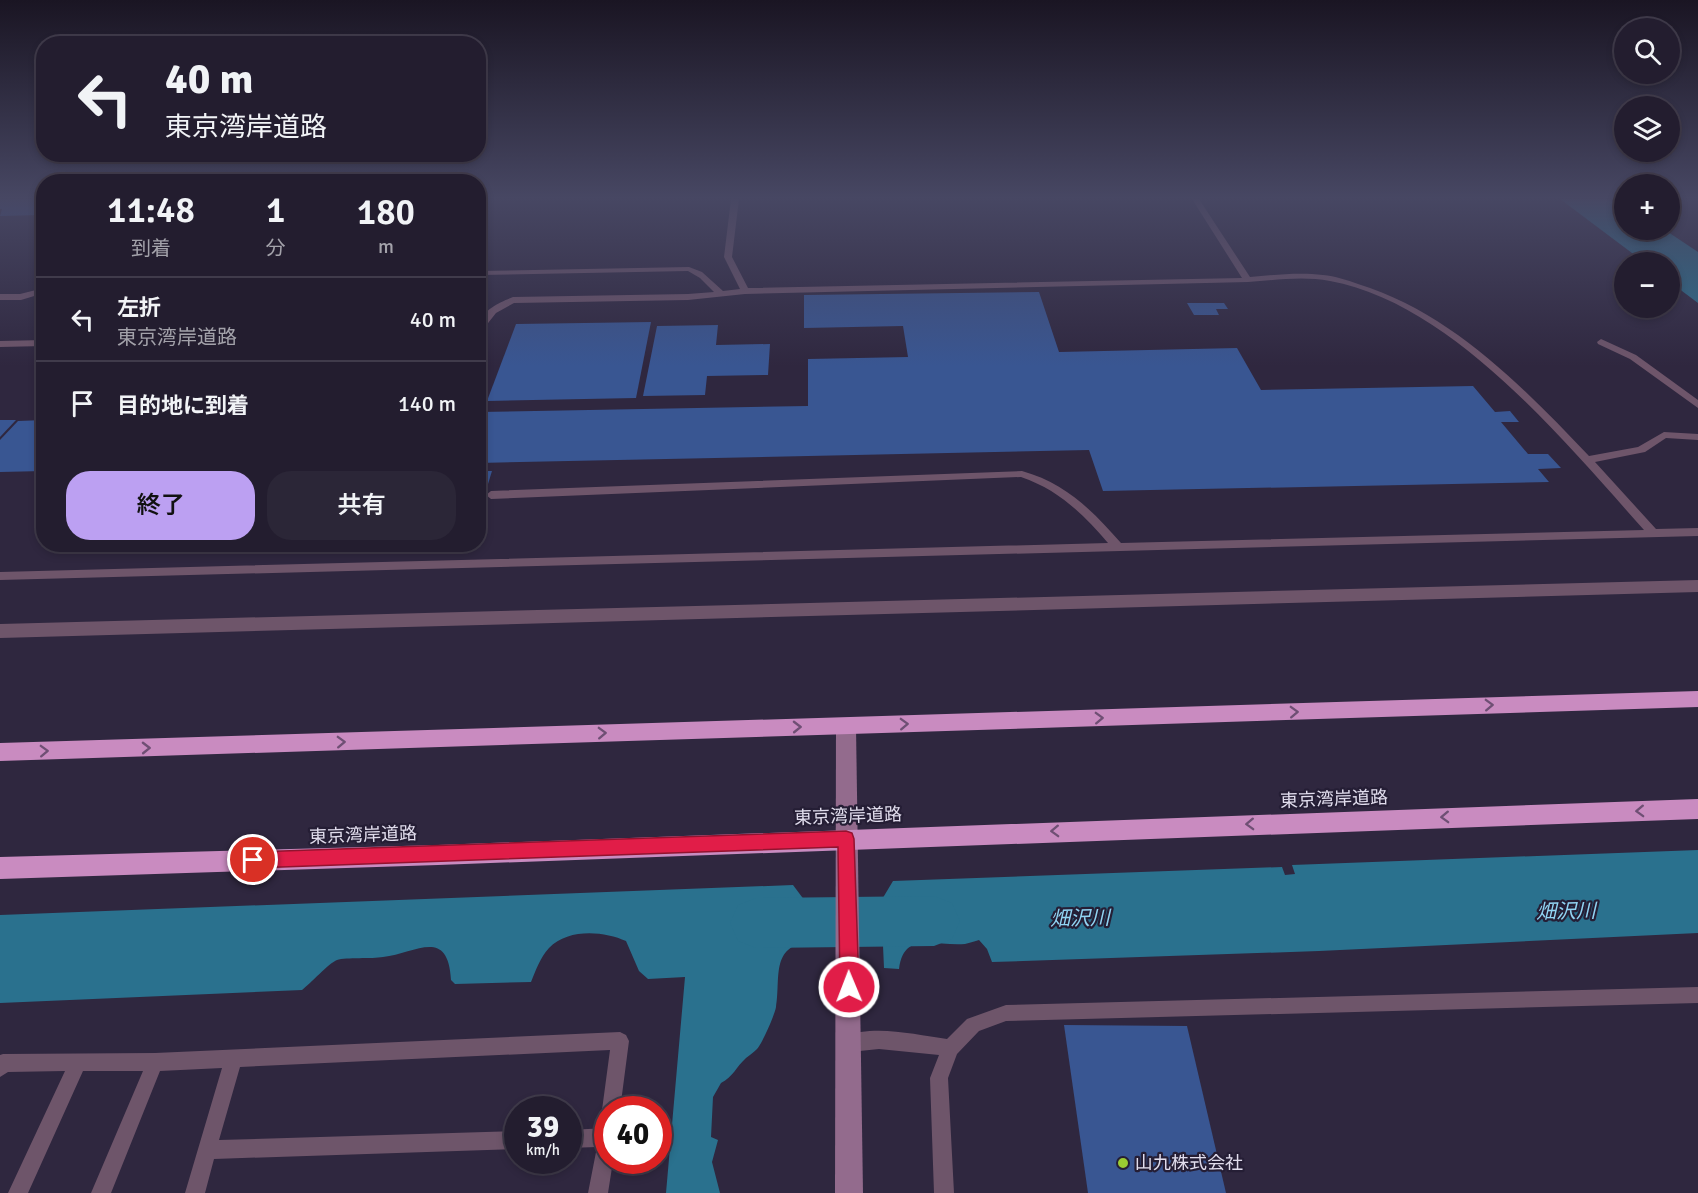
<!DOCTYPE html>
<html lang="ja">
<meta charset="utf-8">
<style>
body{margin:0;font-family:Signika,"Noto Sans JP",sans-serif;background:#2b2637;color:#f1f3f6;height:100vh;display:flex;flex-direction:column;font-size:22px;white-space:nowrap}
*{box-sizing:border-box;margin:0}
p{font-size:20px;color:#a3a2aa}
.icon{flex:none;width:33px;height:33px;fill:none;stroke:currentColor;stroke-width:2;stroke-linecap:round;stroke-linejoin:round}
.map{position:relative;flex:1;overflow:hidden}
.details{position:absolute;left:36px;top:174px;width:450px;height:378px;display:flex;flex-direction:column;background:#231d2f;border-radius:24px;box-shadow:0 3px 9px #0003,0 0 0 2px #403b4b}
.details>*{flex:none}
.top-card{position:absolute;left:36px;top:36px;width:450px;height:126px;border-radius:24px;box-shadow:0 3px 9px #0003,0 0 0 2px #403b4b;background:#231d2f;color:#f1f3f6;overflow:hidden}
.tools{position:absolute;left:1614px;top:18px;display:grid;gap:12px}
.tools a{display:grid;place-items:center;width:66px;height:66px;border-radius:50%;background:#231d2f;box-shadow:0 3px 9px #0003,0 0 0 2px #403b4b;font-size:30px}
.speed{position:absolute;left:504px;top:1096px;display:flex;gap:12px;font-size:30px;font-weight:700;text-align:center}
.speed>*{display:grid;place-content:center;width:78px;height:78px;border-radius:50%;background:#231d2f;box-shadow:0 3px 9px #0003,0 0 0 2px #403b4b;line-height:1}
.speed small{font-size:15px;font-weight:400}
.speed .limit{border:9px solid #d22;background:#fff;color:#111}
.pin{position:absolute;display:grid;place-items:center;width:51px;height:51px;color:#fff;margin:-26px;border:3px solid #fff;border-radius:50%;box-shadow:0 2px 6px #0007}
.me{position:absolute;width:66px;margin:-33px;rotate:359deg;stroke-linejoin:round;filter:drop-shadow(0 0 4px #0008)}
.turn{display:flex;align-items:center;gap:21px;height:126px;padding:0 30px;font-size:27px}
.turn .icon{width:78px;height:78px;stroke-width:2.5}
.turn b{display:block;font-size:42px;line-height:51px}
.eta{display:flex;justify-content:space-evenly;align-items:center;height:102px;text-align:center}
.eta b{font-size:36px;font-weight:600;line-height:42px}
.button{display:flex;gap:12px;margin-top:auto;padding:12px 30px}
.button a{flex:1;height:69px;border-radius:24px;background:#bca0f2;color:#111;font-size:24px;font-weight:600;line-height:69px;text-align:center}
.button a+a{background:#2b2637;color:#f1f3f6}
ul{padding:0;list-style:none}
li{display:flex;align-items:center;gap:18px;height:84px;padding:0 30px;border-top:2px solid #403b4b}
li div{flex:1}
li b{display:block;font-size:22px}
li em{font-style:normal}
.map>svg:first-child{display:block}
</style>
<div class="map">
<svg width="1698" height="1193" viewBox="0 0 1698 1193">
<rect width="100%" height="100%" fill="#2f273f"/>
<!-- water -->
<g fill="#2a718e">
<polygon points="1560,199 1622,199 1624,201 1624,230 1665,230 1698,252 1698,303 1670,282 1670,262 1644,262"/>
<path d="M1698,850v83l-379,18 -327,11 -5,-13 -8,-9c-4,1 -9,3 -14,4 -28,3 -61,-15 -66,25l-15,-1 -3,-67 12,-20 389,-14 3,8 10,-1 -3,-9z"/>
<path d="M793,885l15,20 1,37c-39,4 -28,37 -33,65 -1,7 -14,37 -19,42 -3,3 -7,6 -11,9 -10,9 -13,19 -25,25l-8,14 -2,40 7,3 -6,22 8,31h-54l19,-216 -37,2 -9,-8 -13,-30c-22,-10 -58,-13 -77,7 -9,10 -13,22 -18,34l-76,2 -4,-4c-3,-54 -36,-26 -68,-23 -11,2 -37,0 -46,3 -8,3 -27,24 -35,30l-302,13v-88z"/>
</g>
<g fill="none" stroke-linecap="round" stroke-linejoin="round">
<!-- river -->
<polygon fill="#2a718e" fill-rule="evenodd" points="934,896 952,903 960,921 952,939 934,946 756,948 738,941 730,923 738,905 756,898"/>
</g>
<!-- building -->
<g fill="#395692">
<polygon points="0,199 44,199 44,213 40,215 0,216 2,209 0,209"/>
<polygon points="1039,292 1059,352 1237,348 1261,390 1473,386 1495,412 1510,411 1519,422 1501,422 1528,454 1548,454 1561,468 1538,469 1549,482 1103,491 1089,450 478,463 478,412 808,406 808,359 908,357 903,326 804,328 804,295"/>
<polygon points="1187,303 1224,303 1228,309 1216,309 1219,315 1194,315"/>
<polygon points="651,322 636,398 487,401 516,324"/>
<polygon points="718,325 716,345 770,344 768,375 707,376 705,395 643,396 657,326"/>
<polygon points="0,420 16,420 0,437"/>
<polygon points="44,420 44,471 0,472 0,440 18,421"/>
<polygon points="478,471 492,471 488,484 478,485"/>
<polygon points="1064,1025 1187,1026 1226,1193 1088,1193"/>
</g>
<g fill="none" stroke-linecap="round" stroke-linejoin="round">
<!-- lane -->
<g fill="#6e556a" fill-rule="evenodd">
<path d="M731,199h8l-7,58 16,31 494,-10 -50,-79h7l51,78c24,-2 49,-5 73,-2 12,1 24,5 35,9 94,29 165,103 231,172l49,-9 26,-15 34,2v6l-32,-2 -21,14 -50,10 61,67 42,-1v8l-1698,44v-8l1108,-29c-25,-29 -49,-53 -87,-66l-530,22 -5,-4 5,-4 531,-20c43,12 70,39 99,72l523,-13c-79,-88 -192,-227 -314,-249 -27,-5 -55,-1 -82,1l-503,12 -57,6 -174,3 -18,10 -15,19 -3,1c0,-4 -1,-8 1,-11 4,-12 23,-21 34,-25l175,-3 26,-2 -14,-14 -12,-7 -210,4v-4l211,-4 13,5 21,19 17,-2 -16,-32z"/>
<polygon points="44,288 44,293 21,300 0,300 0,294 20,294"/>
<polygon points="1601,339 1636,355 1698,400 1698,408 1630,359 1598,344 1597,342"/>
<polygon points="44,340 44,346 0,347 0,341"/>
<path d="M1698,987v16l-692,18 -27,10 -22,23 -9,24 6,115h-20l-4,-115 9,-23 -60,-6 -29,3 -6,-3 -3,-6 3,-6c30,-13 71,-2 103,2l20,-20 39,-14z"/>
<polygon points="620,1032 626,1035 629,1041 620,1110 608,1110 608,1118 605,1116 602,1110 610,1050 240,1067 219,1140 518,1131 518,1149 214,1159 205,1193 185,1193 222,1068 160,1071 111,1193 91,1193 143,1071 83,1071 28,1193 8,1193 65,1071 8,1072 0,1077 0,1055 3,1054 155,1053"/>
<polygon points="608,1128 608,1161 613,1161 608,1193 588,1193 597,1147 568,1148 568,1130"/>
</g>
<!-- street -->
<polygon fill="#6e556a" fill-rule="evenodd" points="1698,580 1698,592 0,638 0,624"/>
<!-- secondary -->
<polygon fill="#936b8d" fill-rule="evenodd" points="846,719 853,721 856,727 863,1193 835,1193 836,727 839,721"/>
<!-- highway -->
<g fill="#c98bc0" fill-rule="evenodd">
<polygon points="1698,691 1698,707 0,761 0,743"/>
<polygon points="1698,799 1698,819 438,865 0,879 0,857 438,845"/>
</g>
</g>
<!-- one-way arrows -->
<defs><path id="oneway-chevron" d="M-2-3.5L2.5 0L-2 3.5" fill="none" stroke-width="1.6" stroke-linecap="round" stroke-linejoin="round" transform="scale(1.5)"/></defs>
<g stroke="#6f4f74">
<use href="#oneway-chevron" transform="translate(1489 705) rotate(-2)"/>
<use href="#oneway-chevron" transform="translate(1294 712) rotate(-2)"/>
<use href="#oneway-chevron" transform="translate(1099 718) rotate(-2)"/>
<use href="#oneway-chevron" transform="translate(904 724) rotate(-2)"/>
<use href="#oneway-chevron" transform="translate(797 727) rotate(-1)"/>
<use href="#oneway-chevron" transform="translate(602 733) rotate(-2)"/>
<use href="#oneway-chevron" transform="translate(341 742) rotate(-2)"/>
<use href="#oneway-chevron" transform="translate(146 748) rotate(-1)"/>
<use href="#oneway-chevron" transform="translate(44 751) rotate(-2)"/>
<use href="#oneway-chevron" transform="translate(1640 811) rotate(178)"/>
<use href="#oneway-chevron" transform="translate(1445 817) rotate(178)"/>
<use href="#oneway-chevron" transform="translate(1250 824) rotate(178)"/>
<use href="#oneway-chevron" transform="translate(1055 831) rotate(178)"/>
</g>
<!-- sky -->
<linearGradient id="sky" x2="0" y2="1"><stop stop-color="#1a1523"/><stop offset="0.54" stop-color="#474763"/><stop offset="1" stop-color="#474763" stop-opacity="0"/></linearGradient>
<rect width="1698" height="366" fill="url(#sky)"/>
<!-- route -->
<polygon fill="#e11d48" stroke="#92132f" stroke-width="1.5" points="846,831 852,833 854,839 859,987 856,994 849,996 843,994 840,987 838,847 253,868 247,866 244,860 247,854 253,852"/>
<!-- markers -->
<circle fill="#9bcb32" stroke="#251e35" stroke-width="2" cx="1123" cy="1163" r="6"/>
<g text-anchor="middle" stroke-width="4.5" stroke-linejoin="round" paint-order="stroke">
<!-- near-street labels -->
<g font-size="18" fill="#e1dded" stroke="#251e35">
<text transform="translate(1334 799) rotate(-2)" y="6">東京湾岸道路</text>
<text transform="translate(848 816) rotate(-2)" y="6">東京湾岸道路</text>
<text transform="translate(363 835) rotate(-2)" y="6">東京湾岸道路</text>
</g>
<!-- near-poi labels -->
<g font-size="18" fill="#e1dded" stroke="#251e35" text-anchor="start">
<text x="1135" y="1169">山九株式会社</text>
</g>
<!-- near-water labels -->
<g font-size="20" font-style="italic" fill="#91d4f3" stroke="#251e35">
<text transform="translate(1566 911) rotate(-1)" y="7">畑沢川</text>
<text transform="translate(1080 918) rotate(-1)" y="7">畑沢川</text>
</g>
</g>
</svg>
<div class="tools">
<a><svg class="icon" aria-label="search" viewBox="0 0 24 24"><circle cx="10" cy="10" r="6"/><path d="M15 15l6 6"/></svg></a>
<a><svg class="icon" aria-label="layers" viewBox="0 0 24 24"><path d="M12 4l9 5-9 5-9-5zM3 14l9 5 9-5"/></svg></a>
<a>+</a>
<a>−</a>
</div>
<div class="speed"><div>39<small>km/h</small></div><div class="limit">40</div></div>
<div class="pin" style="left:253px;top:860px;background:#d93025"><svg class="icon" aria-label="arrive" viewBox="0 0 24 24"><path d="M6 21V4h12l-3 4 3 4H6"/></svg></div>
<svg class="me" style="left:849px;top:987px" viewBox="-20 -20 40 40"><circle r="17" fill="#e11d48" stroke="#fff" stroke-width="3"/><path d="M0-11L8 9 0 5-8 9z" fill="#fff"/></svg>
<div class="top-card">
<div class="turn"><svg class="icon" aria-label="left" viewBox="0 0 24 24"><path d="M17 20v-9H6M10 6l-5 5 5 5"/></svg><div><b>40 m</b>東京湾岸道路</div></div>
</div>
<section class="details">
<div class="eta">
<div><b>11:48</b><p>到着</p></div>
<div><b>1</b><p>分</p></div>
<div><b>180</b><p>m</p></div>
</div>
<ul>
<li><svg class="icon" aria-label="left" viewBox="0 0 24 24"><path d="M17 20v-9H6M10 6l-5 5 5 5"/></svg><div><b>左折</b><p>東京湾岸道路</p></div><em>40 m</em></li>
<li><svg class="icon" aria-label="arrive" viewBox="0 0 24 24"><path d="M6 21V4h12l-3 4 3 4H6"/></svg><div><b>目的地に到着</b></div><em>140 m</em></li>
</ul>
<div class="button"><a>終了</a><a>共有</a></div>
</section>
</div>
